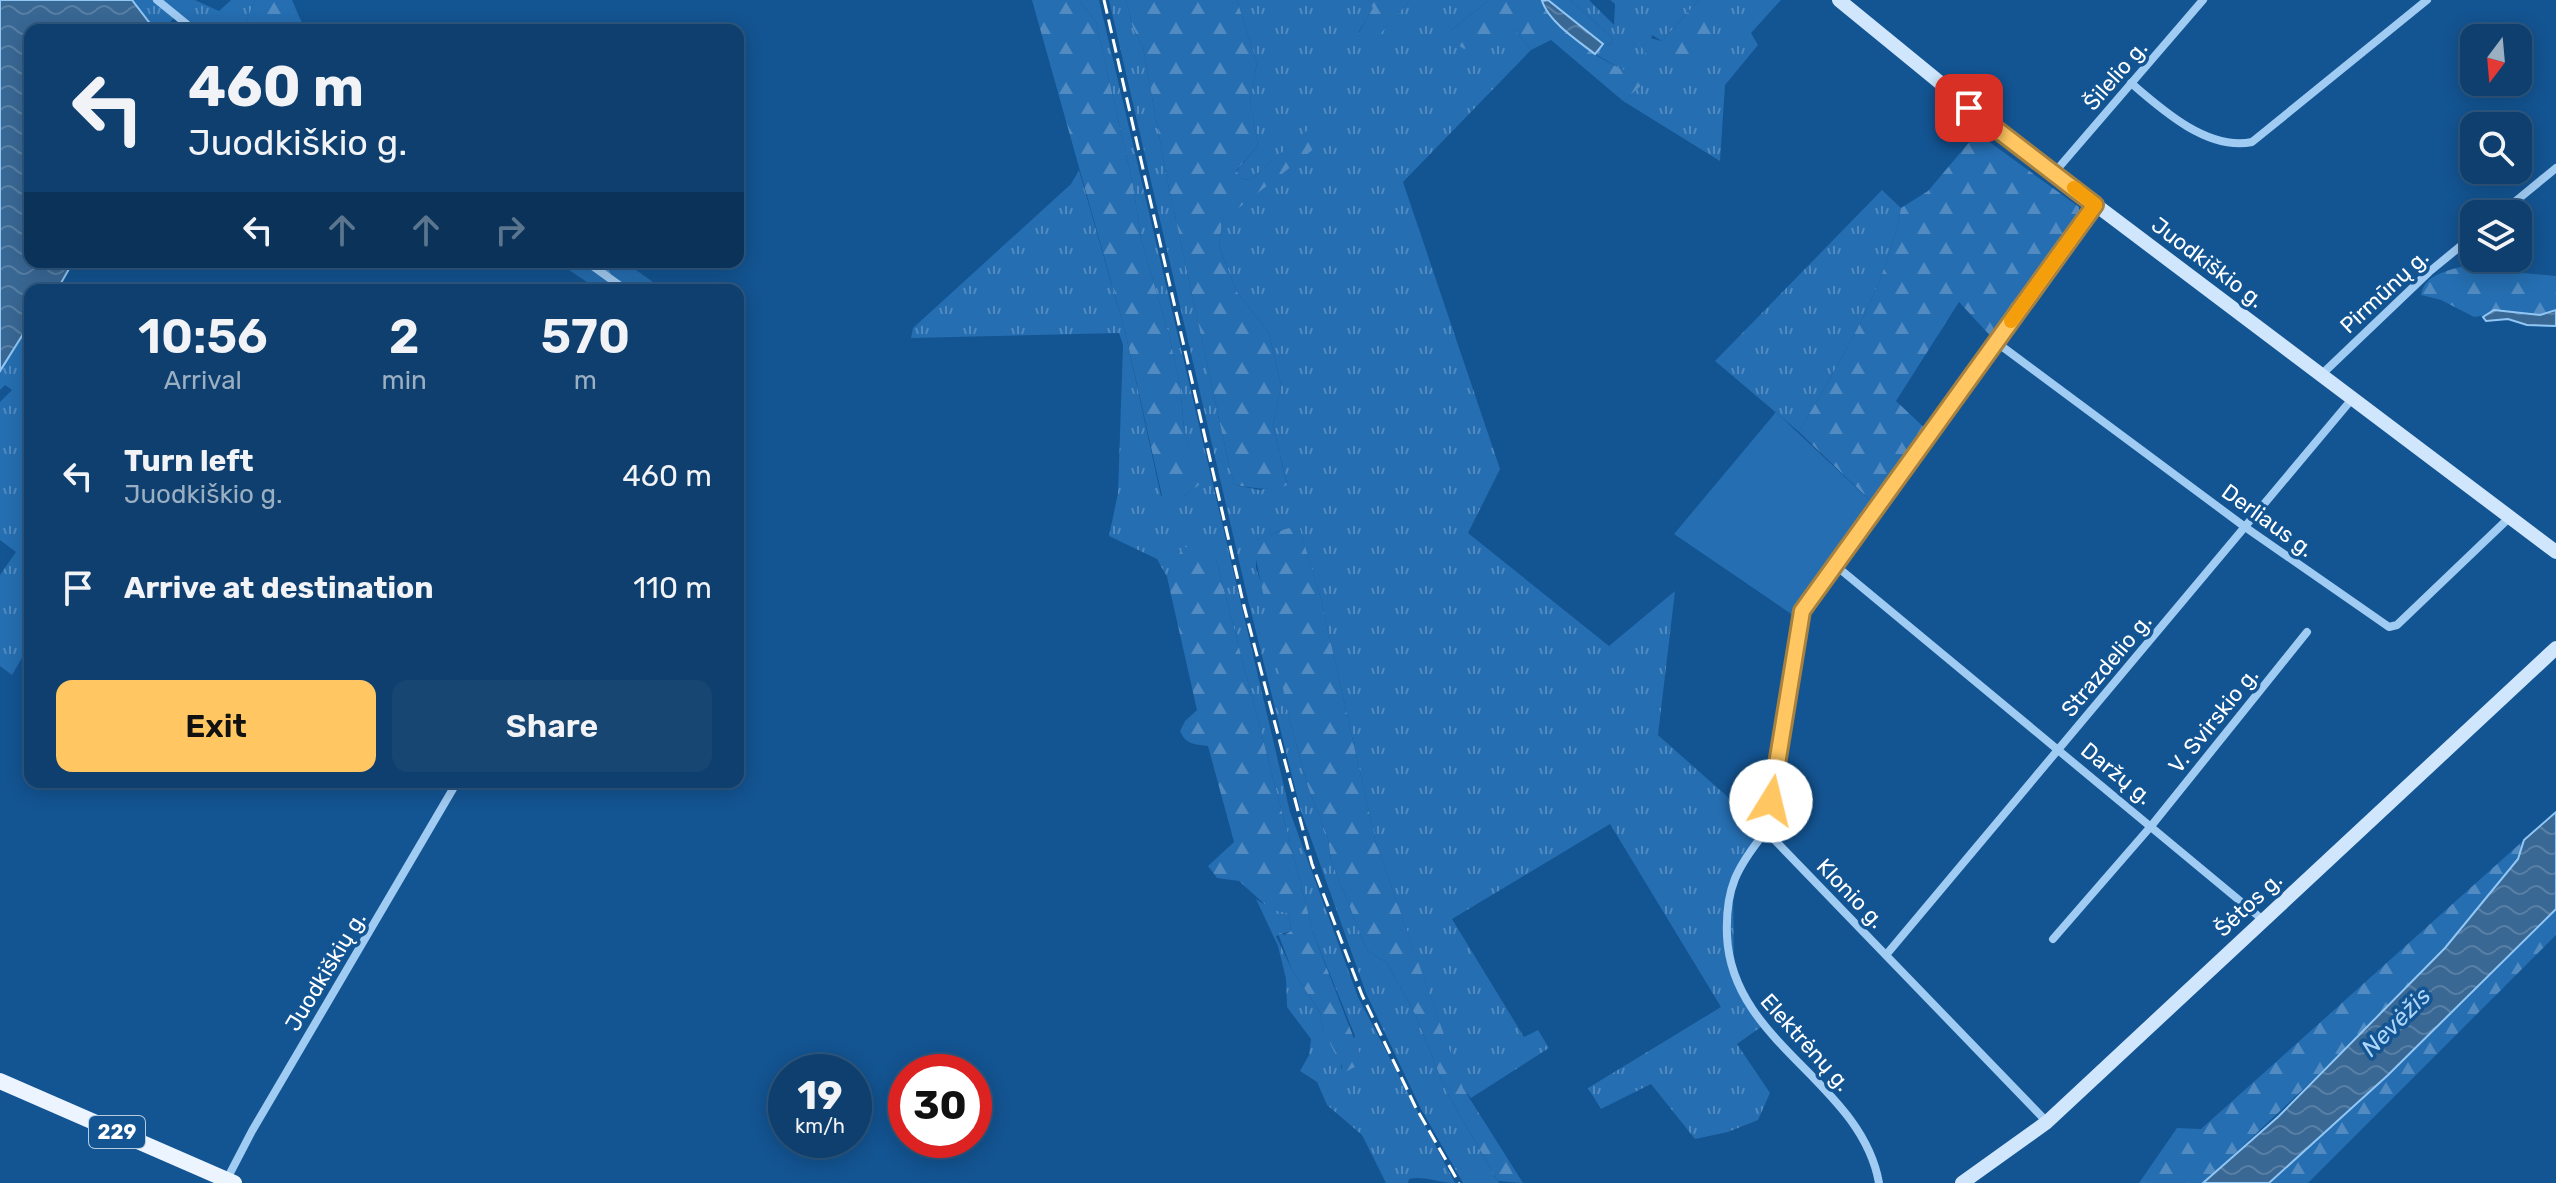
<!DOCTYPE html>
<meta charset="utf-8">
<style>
body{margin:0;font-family:Rubik,sans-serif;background:#174673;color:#f1f3f6;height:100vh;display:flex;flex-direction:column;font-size:30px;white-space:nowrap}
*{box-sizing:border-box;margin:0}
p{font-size:26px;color:#9bafc2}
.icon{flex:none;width:44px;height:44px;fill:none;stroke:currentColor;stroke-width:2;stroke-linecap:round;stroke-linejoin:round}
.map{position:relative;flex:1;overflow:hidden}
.panel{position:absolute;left:24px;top:284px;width:720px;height:504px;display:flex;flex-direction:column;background:#0e3f6e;border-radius:16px;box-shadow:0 4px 20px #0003,0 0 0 2px #2e5881}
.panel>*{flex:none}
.banner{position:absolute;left:24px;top:24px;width:720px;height:244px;border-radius:16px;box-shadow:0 4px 20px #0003,0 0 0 2px #2e5881;background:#0e3f6e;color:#f1f3f6;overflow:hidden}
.needle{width:52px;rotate:196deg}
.fabs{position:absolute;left:2460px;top:24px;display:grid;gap:16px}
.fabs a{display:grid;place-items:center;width:72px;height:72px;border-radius:16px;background:#0e3f6e;box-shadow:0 4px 20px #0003,0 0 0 2px #2e5881;font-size:40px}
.speed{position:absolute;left:768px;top:1054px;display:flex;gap:16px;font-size:40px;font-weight:700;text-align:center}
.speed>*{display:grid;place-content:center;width:104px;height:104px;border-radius:50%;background:#0e3f6e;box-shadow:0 4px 20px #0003,0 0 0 2px #2e5881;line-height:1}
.speed small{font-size:20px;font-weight:400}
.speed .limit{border:12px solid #d22;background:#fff;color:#111}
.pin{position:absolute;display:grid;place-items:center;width:68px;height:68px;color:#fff;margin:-34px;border-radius:16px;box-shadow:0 4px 12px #0006}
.me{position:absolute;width:88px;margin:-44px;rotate:9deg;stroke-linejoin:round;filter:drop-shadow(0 0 6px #0008)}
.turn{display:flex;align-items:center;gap:28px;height:168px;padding:0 32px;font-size:36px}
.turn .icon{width:104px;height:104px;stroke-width:2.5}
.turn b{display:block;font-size:56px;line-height:68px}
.lanes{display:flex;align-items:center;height:76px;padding:0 32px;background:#0003;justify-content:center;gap:40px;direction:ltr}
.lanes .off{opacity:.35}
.eta{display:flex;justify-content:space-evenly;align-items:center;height:136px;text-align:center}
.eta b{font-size:48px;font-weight:600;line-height:56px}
.action{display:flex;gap:16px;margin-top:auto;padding:16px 32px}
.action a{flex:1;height:92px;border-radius:16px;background:#ffc661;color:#111;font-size:32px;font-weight:600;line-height:92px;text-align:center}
.action a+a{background:#174673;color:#f1f3f6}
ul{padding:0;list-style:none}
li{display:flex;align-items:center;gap:24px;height:112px;padding:0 32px}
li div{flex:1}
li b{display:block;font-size:30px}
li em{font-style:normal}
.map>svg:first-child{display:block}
</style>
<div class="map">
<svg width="2556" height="1183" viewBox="0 0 2556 1183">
<defs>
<pattern id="grass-tufts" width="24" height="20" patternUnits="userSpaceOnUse" patternTransform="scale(2)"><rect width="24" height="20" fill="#256eb1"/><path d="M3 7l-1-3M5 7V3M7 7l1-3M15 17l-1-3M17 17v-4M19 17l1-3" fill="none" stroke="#518bc1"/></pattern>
<pattern id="forest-firs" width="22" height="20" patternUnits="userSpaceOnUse" patternTransform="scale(2)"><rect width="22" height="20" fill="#256eb1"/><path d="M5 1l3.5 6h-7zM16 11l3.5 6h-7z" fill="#518bc1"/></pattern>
<pattern id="water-waves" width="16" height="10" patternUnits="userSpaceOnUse" patternTransform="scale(2)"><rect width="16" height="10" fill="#396895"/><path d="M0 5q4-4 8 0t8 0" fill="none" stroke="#577fa5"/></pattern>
</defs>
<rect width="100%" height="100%" fill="#135492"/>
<!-- grass -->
<g fill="url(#grass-tufts)">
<polygon points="132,0 195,0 219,11 231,0 255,0 243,30 205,30 178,14 170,22 172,30 155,30"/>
<path d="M1079,0h20l191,812 68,185 97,186c-17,0 -31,-8 -46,-4l-1,4h-22l-24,-48 -35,-30 -10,-23 -17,-11 9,-16 2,-16 -24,-32 -1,-28 -8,-33 -22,-47 15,10 18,4 2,18 -15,5 16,34 28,42 3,18 18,31v8l14,-33 -41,-101 -98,-376 -32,-12 -17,30 -10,-18 -48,-23 9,-43 5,-148 -4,-12 -208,5 2,-10 158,-144 8,-14 46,161 36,165h23l14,-11 -14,-57 -4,-43 -11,-50 -28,-96 -8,-54 -37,-163z"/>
<path d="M1109,0h17l7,28 10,19 23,127 64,296 5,15 25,5 27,-6 -14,-59 8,-40 -12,-52 -32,-41 -18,-45 3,-26 95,-98 -67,57 -8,-1 -6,-7 22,-27 -8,-44 7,-38 -20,-63h130l7,7 -16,26 8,16 44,-49h79l-39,31 41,7 24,-8 16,20 -128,132 97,287 -32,64 141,113 66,-55 -17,144 108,96 -33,45 1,99 27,52 -24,17 33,49 -12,27 -30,12 -33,7 -44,-55 -50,25 -13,-21 133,-81 -111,-183 -158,95 72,118 14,-7 11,18 -78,50 -8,-9 -87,-246 -55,-244 -22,-72c-15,-1 -27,9 -43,13v28l11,32 23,122 18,65 20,51 3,22 36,90 21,14 28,52 30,75 53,92h-36l-43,-76 -54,-114 -66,-185 -51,-204z"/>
<polygon points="1570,0 1589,0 1614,25 1615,4 1610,0 1699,0 1662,41 1652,35 1649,56 1716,8 1718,0 1781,0 1751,33 1758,45 1725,85 1720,161 1623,101 1641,86 1623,70 1595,54 1603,44 1611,45 1613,38"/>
<path d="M1882,190l19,18c-15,82 -61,152 -102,224l-84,-71z"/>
<polygon points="30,323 30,644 12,675 0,666 0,575 16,552 0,540 0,402 12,390 5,385 0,390 0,371"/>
</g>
<!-- forest -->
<g fill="url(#forest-firs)">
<polygon points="255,0 292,0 305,30 243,30"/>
<polygon points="1032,0 1079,0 1096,22 1133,185 1141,239 1169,335 1180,385 1184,428 1199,485 1184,496 1162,496 1125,331"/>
<path d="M1126,0h111l20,63 -7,38 8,44 -22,26 6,8 8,1 67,-58 7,19 -102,80 -3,26 18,45 32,41 12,52 -8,40 14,60c-16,8 -35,2 -52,0l-5,-15 -64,-296 -23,-127 -10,-19z"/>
<polygon points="1367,0 1410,0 1366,50 1357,44 1358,34 1373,8"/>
<polygon points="1489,0 1544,0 1544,7 1595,55 1623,70 1632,61 1644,63 1652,71 1641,86 1623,101 1551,40 1531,50 1515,30 1464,49 1452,41 1450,31"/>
<polygon points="1548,0 1570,0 1613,38 1611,45 1603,44"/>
<polygon points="1699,0 1718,0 1708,56 1690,70 1648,56 1639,44 1642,36 1662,41"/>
<path d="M1977,133l102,74v12l-83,123 -37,-40 -63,99 34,32 -53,74 -78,-75c41,-72 87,-142 102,-224l27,-17z"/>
<polygon points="557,262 625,262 664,290 599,290"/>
<path d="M2460,267l96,9v34l-16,5 -27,-4 -39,6 -33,-17 -20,-5c3,-19 22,-23 39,-28z"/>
<path d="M1299,526l22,73 55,244 87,245 60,95 -25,-2 -52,-90 -30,-75 -28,-52 -21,-14 -36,-90 -3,-22 -20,-51 -18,-65 -37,-177 3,-5c16,-4 28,-13 43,-14z"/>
<path d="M1183,547l26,2 7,10 98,376 46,119 -5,13 -10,5 -22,-42 -3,-18 -28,-42 -15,-39 7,4 7,-4 -2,-18 -18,-3 -32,-29 -22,-3 -9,-12 26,-24 -26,-96c-14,-2 -22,-1 -28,-15l5,-10 12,-11 -30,-133z"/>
<path d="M2524,840c-2,51 -271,296 -321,343h-64l38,-55 24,1z"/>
<polygon points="2556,909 2556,935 2308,1183 2269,1183 2388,1075"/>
</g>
<!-- garden -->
<polygon fill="#256eb1" points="1776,412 1877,507 1800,620 1674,534"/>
<!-- water -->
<g fill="url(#water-waves)" stroke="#92c7f5" stroke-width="2">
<polygon points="0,0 132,0 155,30 30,30 30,262 73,262 57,290 30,290 30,323 0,371"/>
<path d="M1548,0l55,44 -8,10c-17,-13 -46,-32 -53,-53z"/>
<polygon points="2494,310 2540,315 2556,310 2556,326 2527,325 2508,319 2486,321 2483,317"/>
<polygon points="2556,812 2556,909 2388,1075 2269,1183 2203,1183 2279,1116 2445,948 2518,859 2524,840"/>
</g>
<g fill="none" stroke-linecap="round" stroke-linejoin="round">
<!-- street -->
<g stroke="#a0cbf2" stroke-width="8">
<polyline points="157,0 194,30"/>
<path d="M2131,83c31,27 77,68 121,59l175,-142"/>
<polyline points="2054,173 2203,0"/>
<polyline points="2500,214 2556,168"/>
<polyline points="587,262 626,290"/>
<polyline points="1996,342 2245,527 2389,627 2397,625 2510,517"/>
<polyline points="2321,375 2429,272 2474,235"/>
<polyline points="1835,565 2263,920"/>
<path d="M1766,831c-29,36 -41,57 -39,105 5,108 134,146 152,247"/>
<polyline points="2053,939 2152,825 2307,632"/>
<polyline points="1886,955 2352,399"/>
<polyline points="2047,1122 1766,831 1802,611 2095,205"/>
<polyline points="227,1179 252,1131 457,782"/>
</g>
<!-- secondary -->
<g stroke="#cfe6fc" stroke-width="14">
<polyline points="1839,0 2015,144 2556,552"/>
<polyline points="1962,1183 2047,1122 2556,648"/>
</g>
<!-- primary -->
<polyline stroke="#ebf4ff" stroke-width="16" points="0,1081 234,1183"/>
<!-- rail -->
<polyline stroke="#fff" stroke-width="3" stroke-dasharray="14 6" stroke-linecap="butt" points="1104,0 1244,606 1312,864 1362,995 1415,1106 1459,1183"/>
</g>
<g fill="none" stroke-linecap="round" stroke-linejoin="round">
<defs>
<polyline id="route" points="1771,801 1802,611 2095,205 1969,108"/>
</defs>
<!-- route casing -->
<use href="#route" stroke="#a6813f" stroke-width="20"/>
<!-- route -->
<use href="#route" stroke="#ffc661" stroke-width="14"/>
<!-- slow -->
<polyline stroke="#f59e0b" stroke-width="14" points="2011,321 2095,205 2074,188"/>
</g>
<g text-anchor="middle" stroke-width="7" stroke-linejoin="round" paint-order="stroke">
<!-- shield labels -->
<rect fill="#135492" stroke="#b8ccde" stroke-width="2" x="89" y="1116" width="56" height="32" rx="6"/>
<g font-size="20" font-weight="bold" fill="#fff">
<text x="117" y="1139">229</text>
</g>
<!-- street labels -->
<g font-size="22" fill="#fff" stroke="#135492">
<text transform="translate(2115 75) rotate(-49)" y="8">Šilelio g.</text>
<text transform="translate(2208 262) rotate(37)" y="8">Juodkiškio g.</text>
<text transform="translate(2384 291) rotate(-43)" y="8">Pirmūnų g.</text>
<text transform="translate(2268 520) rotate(36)" y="8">Derliaus g.</text>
<text transform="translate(2106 665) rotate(-50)" y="8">Strazdelio g.</text>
<text transform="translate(2213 720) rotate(-51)" y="8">V. Svirskio g.</text>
<text transform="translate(2117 773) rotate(39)" y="8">Daržų g.</text>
<text transform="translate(1851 893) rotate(46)" y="8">Klonio g.</text>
<text transform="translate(2248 904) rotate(-43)" y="8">Šėtos g.</text>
<text transform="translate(325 971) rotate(-59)" y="8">Juodkiškių g.</text>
<text transform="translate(1806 1042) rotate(48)" y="8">Elektrėnų g.</text>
</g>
<!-- water labels -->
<g font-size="24" font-style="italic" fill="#acd5f9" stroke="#135492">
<text transform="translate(2396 1022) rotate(-45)" y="8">Nevėžis</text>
</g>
</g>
</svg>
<div class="fabs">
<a><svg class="needle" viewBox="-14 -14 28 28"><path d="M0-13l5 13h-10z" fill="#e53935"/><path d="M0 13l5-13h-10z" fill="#9bafc2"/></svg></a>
<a><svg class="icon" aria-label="search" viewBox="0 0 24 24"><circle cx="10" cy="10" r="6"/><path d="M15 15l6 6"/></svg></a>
<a><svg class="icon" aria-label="layers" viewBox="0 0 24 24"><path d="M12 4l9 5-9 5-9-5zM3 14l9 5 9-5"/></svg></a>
</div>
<div class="speed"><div>19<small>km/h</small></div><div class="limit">30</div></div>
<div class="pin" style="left:1969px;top:108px;background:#d93025"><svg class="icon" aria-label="arrive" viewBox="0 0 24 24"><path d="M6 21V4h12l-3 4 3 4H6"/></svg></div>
<svg class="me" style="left:1771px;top:801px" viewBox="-20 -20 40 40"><circle r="19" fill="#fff"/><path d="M0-13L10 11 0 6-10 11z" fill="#ffc661"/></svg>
<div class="banner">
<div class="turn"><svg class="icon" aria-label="left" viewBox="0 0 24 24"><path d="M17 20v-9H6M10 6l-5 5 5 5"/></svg><div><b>460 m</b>Juodkiškio g.</div></div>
<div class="lanes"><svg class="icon" aria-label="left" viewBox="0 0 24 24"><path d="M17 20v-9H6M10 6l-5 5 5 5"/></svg><svg class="icon off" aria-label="ahead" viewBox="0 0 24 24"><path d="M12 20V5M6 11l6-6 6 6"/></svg><svg class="icon off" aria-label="ahead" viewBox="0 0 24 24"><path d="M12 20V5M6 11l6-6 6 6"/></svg><svg class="icon off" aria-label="right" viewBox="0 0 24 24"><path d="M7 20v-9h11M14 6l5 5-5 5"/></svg></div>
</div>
<section class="panel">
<div class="eta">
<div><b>10:56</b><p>Arrival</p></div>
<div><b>2</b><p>min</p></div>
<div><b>570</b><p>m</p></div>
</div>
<ul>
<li><svg class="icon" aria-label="left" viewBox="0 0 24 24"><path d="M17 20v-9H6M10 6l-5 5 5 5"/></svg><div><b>Turn left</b><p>Juodkiškio g.</p></div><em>460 m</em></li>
<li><svg class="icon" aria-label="arrive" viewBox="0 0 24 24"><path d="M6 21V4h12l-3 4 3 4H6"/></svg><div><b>Arrive at destination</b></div><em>110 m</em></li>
</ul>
<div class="action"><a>Exit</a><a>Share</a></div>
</section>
</div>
